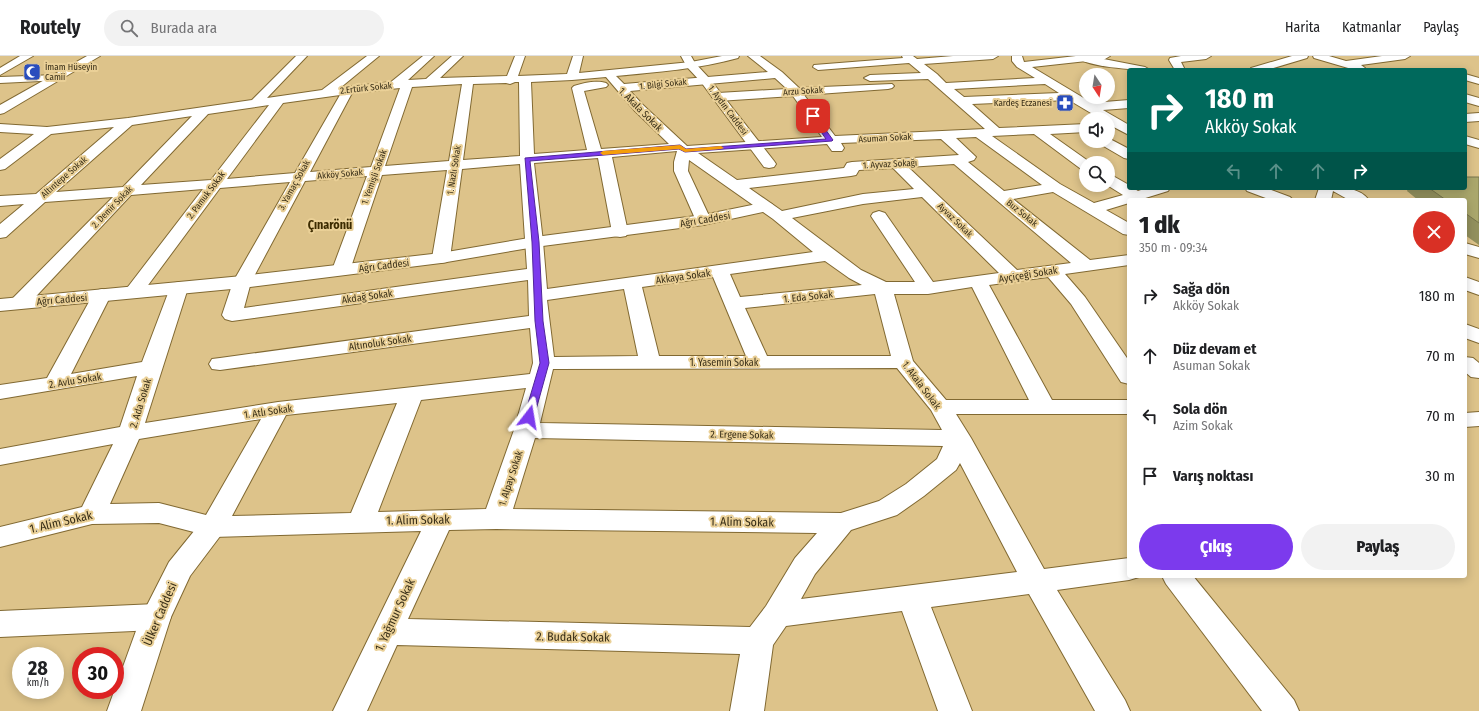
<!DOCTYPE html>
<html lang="tr">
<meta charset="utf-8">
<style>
body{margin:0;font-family:"Fira Sans Condensed",sans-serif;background:#f2f2f2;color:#202124;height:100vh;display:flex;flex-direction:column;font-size:15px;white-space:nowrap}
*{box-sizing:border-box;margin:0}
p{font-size:13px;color:#757577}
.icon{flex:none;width:22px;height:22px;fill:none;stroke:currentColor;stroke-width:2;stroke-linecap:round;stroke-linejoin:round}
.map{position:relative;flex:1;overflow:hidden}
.sheet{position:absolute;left:1127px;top:142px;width:340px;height:380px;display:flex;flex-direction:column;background:#fff;border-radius:4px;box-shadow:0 2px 10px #0003}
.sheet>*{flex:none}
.banner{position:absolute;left:1127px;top:12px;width:340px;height:122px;border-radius:4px;box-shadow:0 2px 10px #0003;background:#00695c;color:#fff;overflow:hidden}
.needle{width:26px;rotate:168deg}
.buttons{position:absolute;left:1079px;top:12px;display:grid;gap:8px}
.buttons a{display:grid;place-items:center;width:36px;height:36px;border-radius:50%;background:#fff;box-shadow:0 2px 10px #0003;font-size:20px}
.speed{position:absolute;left:12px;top:591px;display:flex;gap:8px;font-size:20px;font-weight:700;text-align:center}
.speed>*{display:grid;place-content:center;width:52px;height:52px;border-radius:50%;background:#fff;box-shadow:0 2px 10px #0003;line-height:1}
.speed small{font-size:10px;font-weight:400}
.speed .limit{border:6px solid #d22;background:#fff;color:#111}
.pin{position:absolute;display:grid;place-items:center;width:34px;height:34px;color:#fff;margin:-17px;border-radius:8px;box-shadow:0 2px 6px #0006}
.me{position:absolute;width:44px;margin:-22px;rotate:14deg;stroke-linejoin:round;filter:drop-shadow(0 0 3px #0008)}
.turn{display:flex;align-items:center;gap:14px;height:84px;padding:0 12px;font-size:18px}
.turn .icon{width:52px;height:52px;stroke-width:2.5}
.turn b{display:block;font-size:28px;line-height:34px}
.lanes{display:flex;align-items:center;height:38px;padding:0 12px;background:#0003;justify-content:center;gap:20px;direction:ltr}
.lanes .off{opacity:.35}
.round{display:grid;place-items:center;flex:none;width:42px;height:42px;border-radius:21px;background:#f2f2f2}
.head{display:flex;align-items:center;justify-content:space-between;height:68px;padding:0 12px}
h1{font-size:24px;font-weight:800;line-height:30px}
.cta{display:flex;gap:8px;margin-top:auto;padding:8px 12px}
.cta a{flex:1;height:46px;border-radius:24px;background:#7c3aed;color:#fff;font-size:16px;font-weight:800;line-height:46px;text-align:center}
.cta a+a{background:#f2f2f2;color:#202124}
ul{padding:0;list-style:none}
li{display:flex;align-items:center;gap:12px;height:60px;padding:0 12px}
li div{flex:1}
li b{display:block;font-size:15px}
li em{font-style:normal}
header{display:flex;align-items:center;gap:24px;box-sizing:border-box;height:56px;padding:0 20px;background:#fff;border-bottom:1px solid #e0e0e0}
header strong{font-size:19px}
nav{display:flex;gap:22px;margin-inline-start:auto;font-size:14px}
.search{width:280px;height:36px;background:#f2f2f2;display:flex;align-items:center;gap:10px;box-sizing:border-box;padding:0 14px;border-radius:22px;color:#757577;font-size:15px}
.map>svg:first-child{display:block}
</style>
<header>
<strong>Routely</strong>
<div class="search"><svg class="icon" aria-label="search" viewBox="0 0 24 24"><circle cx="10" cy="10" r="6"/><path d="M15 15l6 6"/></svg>Burada ara</div>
<nav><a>Harita</a><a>Katmanlar</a><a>Paylaş</a></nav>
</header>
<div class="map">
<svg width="1479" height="655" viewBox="0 0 1479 655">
<rect width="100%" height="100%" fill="#ddc38a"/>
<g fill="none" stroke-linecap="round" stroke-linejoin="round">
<defs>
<g id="street">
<polygon points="20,0 33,0 0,19 0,12"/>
<path d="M296,0h11l-40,42 55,-8 45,-34h12l-39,32 51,-6 32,-26h11l-26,24 18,-1 26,-23h11l-23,22 67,-2 8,-20h10l-7,20 49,-2 6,-18h10l-4,17 112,-11 31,-6h17l-1,2c-40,11 -81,14 -122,18l8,8 144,-12 -20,-16h12l22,16 17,16 93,-4 2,2 -2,2 -4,1 -84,6 31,41 150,-7 -57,-50 -58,2 -6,-3 6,-3 51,-2 -12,-10 -91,7 -5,-3 1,-2 89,-7 -1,-2h11l4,3 36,-3h45l-5,3 -69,5 13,10 9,9 89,-5 -18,-11 -5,-6v-5h10l2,6 52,-6h34l-5,3 -73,8 60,36 37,-3v8l-26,2 26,15v10l-21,-11v-5h-7l-32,-19 -97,4 27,24 87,-4v8l-36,2 41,29h-5v7l-5,-1 -47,-35 -42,2 68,48 34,19 29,-8 -16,-10 1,-10 5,1 16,9v3h4l5,3 9,-3h23l-2,3 -29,9h-10v3l-23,7 23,13v12l-6,-1 -70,-42 -40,7 77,61 39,-5v10l-64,9 20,23 44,64v23l-8,-2 -50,-78 -23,-27 -59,8 63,115h77v14h-173l15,24 73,131 85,-11v18l10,1 -10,3 -72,10 68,110 5,11h-35l-66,-117 -98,13 41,104h-34l-36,-100 -116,15 -13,19 -9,66h-34l10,-57 -343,-9 -30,66h-34l88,-180 -208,6 -54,-14 -67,1 -92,23v-20l82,-20 31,-63 -113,21v-16l120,-22 17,-51 -137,23v-14l47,-7 48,-87 7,-2 7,2 2,4 -40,79 71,-12 28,-74 2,-4 7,-2 7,2 2,4 -43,135 133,-21 252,-28 3,-11 -3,-35 -310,42 -8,-1 -3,-5 3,-5 8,-1 309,-42 -1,-36 -296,41 -7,-2 -3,-4 11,-33 57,-100 -70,6 -80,108 -7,2 -7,-2 -2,-4 79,-103 -72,6 -105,112 -7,2 -7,-2 -3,-4 3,-4 101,-102 -68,5 -39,35 -6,1v-14l24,-20 -24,2v-10l36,-2 78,-67 -63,7 -46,35 -5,1v-11l34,-25 -34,-2v-8l47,3 81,-9 124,-18zM606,21l29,34 34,33 -68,5 -17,-58 22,-4 2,-2 -2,-2c-9,-3 -23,0 -32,3l-2,2 15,62 -53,4 -3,-72 41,-2zM775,22l12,11 -69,4 -4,2 -2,2 2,2 4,2 75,-5 29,41 -135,9 -44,-41 -13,-14zM515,26h4l1,74 -57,4 10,-76 33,-1 4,1zM462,28l-13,77 -64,5 27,-79zM1045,28l14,9 -95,4 -10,-8zM400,32l-29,79 -61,5 42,-79zM340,39l-45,78 -68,6 56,-76zM269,49l-58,75 -70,5 67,-71zM192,60l-69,71 -67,5 76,-67zM976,81l66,48 -38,6 -36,-29 6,-2 2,-3 -20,-19zM941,83l18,16 -107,7 -5,1 -3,5 -107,12 -39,-27 129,-9 5,7h10l2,-3 -3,-5zM677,95l-3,11v9l23,52 6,2 6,-2 2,-3 -23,-49 1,-11 84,59 40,33 -266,37 -4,-47 -9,-79 64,-5 14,74 2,4 6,1 6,-1 2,-4 -16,-75zM520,108l7,105 -283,39 7,-26 54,-101 62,-5 -35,94 3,4 6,1 6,-1 3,-4 32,-95 65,-5 -15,88 3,4 6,1 6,-1 3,-4 12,-89zM954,108l117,99 -54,7 -109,-103zM893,112l21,21 -51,5 -81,17 -33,-23 102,-12 5,-1 3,-5zM922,141l77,76 -66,9 -48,-69 -6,-2 -6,2 -2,3 44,66h-29l-25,-12 -69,-52 71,-14zM825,205l24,17 13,7 -122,12 -10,-23zM713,221l33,79h-87l-17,-69zM972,231l57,113h-83l-33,-39 -19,-67h34zM624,233l14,67 -84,1 -7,-57zM875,238l16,62h-124l-22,-48zM897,312l34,42 11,20 -402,-7 13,-54zM526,332l-12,42 -28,79 -108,3 43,-112zM397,347l-46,110 -119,3 54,-101zM261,363l-55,96 -47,-12 -49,1 29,-65zM535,382l408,8 -6,13 -31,25 -27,17 -38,12 -328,-4zM960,407l57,109 -216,27 14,-25 36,-44 46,-15 27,-19 32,-26zM496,473l321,4 -22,25 -29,48 -16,21 -342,-8 41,-89z"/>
<polygon points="1181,0 1211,0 1206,3 1181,6 1185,14 1175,14 1169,4 1170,2"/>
<polygon points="1292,0 1308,0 1307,2 1267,14 1250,14 1251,12"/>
<polygon points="1313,0 1329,0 1346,5 1382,0 1410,0 1405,3 1361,9 1365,12 1364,14 1355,14 1314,2"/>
<polygon points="1465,18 1479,22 1479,28 1465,24"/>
<polygon points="57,19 61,20 63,22 61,24 0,27 0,21"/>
<polygon points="1465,38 1479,42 1479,50 1465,46"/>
<polygon points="1479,57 1479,65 1465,66 1465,58"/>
<polygon points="1108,82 1129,93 1129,103 1124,102 1100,88 1098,85 1108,85"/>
<polygon points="1245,132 1266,132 1290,141 1293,144 1271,144 1247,135"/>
<path d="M1319,132c16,0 39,-3 50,12h-20l-16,-9 -2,9h-16z"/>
<polygon points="1465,187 1479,191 1479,202 1465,198"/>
<polygon points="1465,221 1479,226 1479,239 1465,234"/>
<polygon points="1465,268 1479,273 1479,287 1465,282"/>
<polygon points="1465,301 1473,302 1479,307 1479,322 1471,321 1465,316"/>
<polygon points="1479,356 1479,370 1465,371 1465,357"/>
<polygon points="1162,520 1193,520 1294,644 1299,655 1262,655 1166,528"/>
<polygon points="156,548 167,552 171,561 167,570 156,574 0,581 0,555"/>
</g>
<g id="secondary">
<polygon points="87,0 100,0 4,57 0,58 0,49"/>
<polygon points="681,0 691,0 695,7 709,22 774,105 776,108 774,111 769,112 764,111 701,26 687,11"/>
<path d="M1075,0h13l57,11 5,3c-14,0 -66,-3 -75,-14z"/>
<polygon points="1465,80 1479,84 1479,92 1465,88"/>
<polygon points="766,146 772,148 774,151 772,154 703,169 535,191 441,207 242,232 0,255 0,243 242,220 441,197 535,181 703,159"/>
<polygon points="213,461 223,464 227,471 190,520 171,561 141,655 107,655 141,561 169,506 203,464"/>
</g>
</defs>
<!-- street casing -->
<use href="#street" stroke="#816932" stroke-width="2"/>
<!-- secondary casing -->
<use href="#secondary" stroke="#816932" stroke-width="2"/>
<!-- street -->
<use href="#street" fill="#fff" fill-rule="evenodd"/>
<!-- secondary -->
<use href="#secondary" fill="#fff" fill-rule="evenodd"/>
</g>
<!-- wall -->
<polygon fill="#92905d" points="1479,121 1479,189 1465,179 1465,144 1418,144 1407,135 1408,132 1465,132"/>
<!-- building -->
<polygon fill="#aaa76c" stroke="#77754c" points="1465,121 1479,121 1479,167 1465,157 1465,144 1446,144 1429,132 1465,132"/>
<!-- route -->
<polygon fill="#7c3aed" stroke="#51269a" points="811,59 815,59 833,84 832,85 685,96 679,93 530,105 539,186 543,265 549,307 534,361 532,363 526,363 524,361 540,307 535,265 532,186 525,102 680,89 686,93 826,83 810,60"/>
<!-- slow -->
<polygon fill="#f59e0b" points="680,89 686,93 721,90 724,92 721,93 685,96 679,93 603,99 600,97 603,95"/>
<!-- icons -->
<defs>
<symbol id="mosque-square" viewBox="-11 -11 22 22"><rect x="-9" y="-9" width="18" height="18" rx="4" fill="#294dbd" stroke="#ead097"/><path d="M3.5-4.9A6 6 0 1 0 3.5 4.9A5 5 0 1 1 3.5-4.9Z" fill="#fff"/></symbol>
<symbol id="pharmacy-square" viewBox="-11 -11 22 22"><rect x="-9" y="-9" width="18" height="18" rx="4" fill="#294dbd" stroke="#ead097"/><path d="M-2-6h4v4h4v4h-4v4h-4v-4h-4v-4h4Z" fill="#fff"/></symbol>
</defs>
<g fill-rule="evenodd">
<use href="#mosque-square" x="22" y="6" width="20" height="20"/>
<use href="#pharmacy-square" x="1055" y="37" width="20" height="20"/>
</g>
<g text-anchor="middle" stroke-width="4" stroke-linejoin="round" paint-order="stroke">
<!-- far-poi labels -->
<g font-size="9" fill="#382e17" stroke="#ead097" text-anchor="start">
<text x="45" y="14">İmam Hüseyin<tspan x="45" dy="10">Camii</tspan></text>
<text x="1052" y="50" text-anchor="end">Kardeş Eczanesi</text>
</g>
<!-- far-street labels -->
<g font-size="9" fill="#382e17" stroke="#ead097">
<text transform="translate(663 28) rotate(-6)" y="3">1. Bilgi Sokak</text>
<text transform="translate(366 32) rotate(-6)" y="3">2.Ertürk Sokak</text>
<text transform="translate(803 35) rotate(-4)" y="3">Arzu Sokak</text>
<text transform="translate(728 54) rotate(53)" y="3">1. Aydın Caddesi</text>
<text transform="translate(885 82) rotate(-3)" y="3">Asuman Sokak</text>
<text transform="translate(890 108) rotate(-3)" y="3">1. Ayvaz Sokağı</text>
<text transform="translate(454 114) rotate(-81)" y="3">1. Nazlı Sokak</text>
<text transform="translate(340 118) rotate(-5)" y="3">Akköy Sokak</text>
<text transform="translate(64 121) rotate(-41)" y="3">Altıntepe Sokak</text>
<text transform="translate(374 121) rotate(-70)" y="3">1. Yemişli Sokak</text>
<text transform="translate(294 129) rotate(-61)" y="3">3. Yamaç Sokak</text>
<text transform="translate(206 139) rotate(-53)" y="3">2. Pamuk Sokak</text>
<text transform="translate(112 151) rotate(-46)" y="3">2. Demir Sokak</text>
<text transform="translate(1022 157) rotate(39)" y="3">Buz Sokak</text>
<text transform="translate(955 164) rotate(44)" y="3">Ayvaz Sokak</text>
</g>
<!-- street labels -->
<g font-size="10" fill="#382e17" stroke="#ead097">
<text transform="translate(641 53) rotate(45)" y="4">1. Akala Sokak</text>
<text transform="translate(705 163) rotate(-10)" y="4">Ağrı Caddesi</text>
<text transform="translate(384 209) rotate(-7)" y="4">Ağrı Caddesi</text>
<text transform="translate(1028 218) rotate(-9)" y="4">Ayçiçeği Sokak</text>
<text transform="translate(683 220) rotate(-8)" y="4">Akkaya Sokak</text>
<text transform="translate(367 240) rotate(-8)" y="4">Akdağ Sokak</text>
<text transform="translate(808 240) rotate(-6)" y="4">1. Eda Sokak</text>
<text transform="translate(62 243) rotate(-5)" y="4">Ağrı Caddesi</text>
<text transform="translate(380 286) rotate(-8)" y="4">Altınoluk Sokak</text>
<text x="724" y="310">1. Yasemin Sokak</text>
<text transform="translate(75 324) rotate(-9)" y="4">2. Avlu Sokak</text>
<text transform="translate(922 329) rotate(53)" y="4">1. Akala Sokak</text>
<text transform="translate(140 347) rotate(-73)" y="4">2. Ada Sokak</text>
<text transform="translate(268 355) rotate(-8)" y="4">1. Atlı Sokak</text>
<text transform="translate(742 378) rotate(1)" y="4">2. Ergene Sokak</text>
<text transform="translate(510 422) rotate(-72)" y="4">1. Alpay Sokak</text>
</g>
<!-- far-district labels -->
<g font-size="12" font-weight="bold" fill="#3c2b00" stroke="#ead097">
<text x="330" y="173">Çınarönü</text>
</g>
<!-- near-street labels -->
<g font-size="12" fill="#382e17" stroke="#ead097">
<text transform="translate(418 464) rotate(-1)" y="4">1. Alim Sokak</text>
<text transform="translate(61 466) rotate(-13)" y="4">1. Alim Sokak</text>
<text transform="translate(742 466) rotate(1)" y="4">1. Alim Sokak</text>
<text transform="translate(160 558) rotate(-67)" y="4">Ülker Caddesi</text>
<text transform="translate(395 559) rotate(-65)" y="4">1. Yağmur Sokak</text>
<text transform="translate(573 581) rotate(1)" y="4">2. Budak Sokak</text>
</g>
</g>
</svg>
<div class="buttons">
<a><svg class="needle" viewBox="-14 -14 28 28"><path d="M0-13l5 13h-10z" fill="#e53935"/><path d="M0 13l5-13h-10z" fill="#757577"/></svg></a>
<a><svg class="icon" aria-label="sound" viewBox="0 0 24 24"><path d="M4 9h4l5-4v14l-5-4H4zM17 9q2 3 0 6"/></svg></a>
<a><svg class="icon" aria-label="search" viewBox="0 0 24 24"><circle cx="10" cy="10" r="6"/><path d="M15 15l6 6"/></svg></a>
</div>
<div class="speed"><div>28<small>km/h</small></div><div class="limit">30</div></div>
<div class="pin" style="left:813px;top:60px;background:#d93025"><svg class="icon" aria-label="arrive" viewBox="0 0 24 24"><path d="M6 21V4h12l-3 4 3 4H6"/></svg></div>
<svg class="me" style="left:529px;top:361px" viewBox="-20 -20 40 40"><path d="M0-17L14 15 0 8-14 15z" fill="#7c3aed" stroke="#fff" stroke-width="4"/></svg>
<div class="banner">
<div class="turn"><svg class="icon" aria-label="right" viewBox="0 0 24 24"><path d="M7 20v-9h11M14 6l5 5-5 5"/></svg><div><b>180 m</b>Akköy Sokak</div></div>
<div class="lanes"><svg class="icon off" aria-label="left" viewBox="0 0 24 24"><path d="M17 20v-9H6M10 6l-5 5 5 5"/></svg><svg class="icon off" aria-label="ahead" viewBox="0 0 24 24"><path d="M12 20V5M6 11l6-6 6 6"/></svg><svg class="icon off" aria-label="ahead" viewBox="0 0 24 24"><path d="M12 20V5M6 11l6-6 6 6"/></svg><svg class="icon" aria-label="right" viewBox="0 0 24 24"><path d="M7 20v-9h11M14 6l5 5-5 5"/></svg></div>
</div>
<section class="sheet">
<div class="head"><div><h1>1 dk</h1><p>350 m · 09:34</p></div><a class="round" style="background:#d93025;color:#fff"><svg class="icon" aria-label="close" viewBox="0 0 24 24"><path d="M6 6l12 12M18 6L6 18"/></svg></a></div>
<ul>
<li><svg class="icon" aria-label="right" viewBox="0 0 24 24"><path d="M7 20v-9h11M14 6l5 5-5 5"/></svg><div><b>Sağa dön</b><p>Akköy Sokak</p></div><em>180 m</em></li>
<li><svg class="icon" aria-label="ahead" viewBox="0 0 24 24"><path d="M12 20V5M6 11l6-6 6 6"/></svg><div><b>Düz devam et</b><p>Asuman Sokak</p></div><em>70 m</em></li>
<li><svg class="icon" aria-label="left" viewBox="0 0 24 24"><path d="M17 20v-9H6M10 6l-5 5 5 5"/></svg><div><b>Sola dön</b><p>Azim Sokak</p></div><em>70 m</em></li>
<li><svg class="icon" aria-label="arrive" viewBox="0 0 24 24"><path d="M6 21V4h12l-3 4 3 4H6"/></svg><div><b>Varış noktası</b></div><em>30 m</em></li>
</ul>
<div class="cta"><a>Çıkış</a><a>Paylaş</a></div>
</section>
</div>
